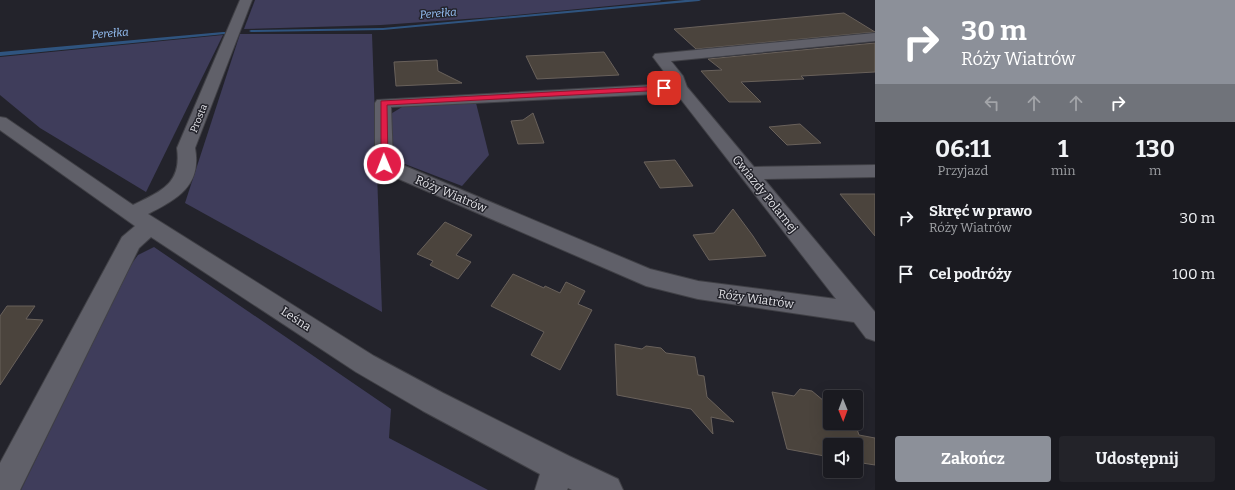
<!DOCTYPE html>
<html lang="pl">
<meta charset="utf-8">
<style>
body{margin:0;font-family:Bitter,serif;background:#232329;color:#f1f3f6;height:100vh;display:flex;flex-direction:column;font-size:15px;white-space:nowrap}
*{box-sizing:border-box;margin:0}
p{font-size:13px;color:#9fa1a5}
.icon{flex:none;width:22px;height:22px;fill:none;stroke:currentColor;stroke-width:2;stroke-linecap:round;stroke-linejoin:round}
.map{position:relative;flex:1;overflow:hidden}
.panel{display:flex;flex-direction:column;background:#1a1a20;width:360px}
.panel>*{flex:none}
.top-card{background:#8c9099;color:#fff;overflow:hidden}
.needle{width:26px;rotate:179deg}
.fabs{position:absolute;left:823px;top:390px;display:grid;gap:8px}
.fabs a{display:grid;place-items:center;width:40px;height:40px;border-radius:4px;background:#1a1a20;box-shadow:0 4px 16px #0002,0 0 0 1px #38383e;font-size:20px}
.pin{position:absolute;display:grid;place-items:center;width:34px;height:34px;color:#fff;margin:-17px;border-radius:8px;box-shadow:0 2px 6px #0006}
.me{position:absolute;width:44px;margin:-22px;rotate:359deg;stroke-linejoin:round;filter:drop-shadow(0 0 3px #0008)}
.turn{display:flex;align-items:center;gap:14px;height:84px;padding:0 20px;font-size:18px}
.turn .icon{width:52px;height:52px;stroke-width:2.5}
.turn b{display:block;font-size:28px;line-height:34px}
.lanes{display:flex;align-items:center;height:38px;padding:0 20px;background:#0003;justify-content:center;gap:20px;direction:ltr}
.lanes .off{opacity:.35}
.eta{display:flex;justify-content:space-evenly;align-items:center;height:68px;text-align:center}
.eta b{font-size:24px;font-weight:700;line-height:28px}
.cta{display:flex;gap:8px;margin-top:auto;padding:8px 20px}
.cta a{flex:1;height:46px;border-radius:4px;background:#8c9099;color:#fff;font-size:16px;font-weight:700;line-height:46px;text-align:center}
.cta a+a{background:#232329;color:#f1f3f6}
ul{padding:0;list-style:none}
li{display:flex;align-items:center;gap:12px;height:56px;padding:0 20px}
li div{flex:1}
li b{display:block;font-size:15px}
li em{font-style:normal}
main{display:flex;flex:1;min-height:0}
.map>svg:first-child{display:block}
</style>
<main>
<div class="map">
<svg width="875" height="490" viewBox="0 0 875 490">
<rect width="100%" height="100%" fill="#23232b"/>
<!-- green -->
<g fill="#3f3d5b">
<polygon points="255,0 660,0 661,1 494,17 381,25 244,29"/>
<polygon points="240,34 372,34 382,312 185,203"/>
<polygon points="223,35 146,192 40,128 0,95 0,57"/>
<polygon points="476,103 489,155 462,186 392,159 389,115 402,107"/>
<polygon points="154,247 391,409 389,438 488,490 21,490 130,266 138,255"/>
</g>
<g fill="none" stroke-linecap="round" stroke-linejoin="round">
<!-- stream -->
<g fill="#2f547f" fill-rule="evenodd">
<polygon points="685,0 701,0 699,1 383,30 251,32 249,31 251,30 383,28"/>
<polygon points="223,32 225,32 225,34 0,56 0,52"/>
</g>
</g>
<!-- building -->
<g fill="#4b443d" stroke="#69615b">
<polygon points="844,13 875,32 696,49 674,29"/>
<polygon points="875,43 875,72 801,76 804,79 741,82 761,102 729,102 701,71 722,70 708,59"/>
<polygon points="604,52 619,75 537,79 526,56"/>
<polygon points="437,60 438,71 462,83 396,86 394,62"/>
<polygon points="533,113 544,143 518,144 511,121 523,120"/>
<polygon points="800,124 821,143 787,145 769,127"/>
<polygon points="675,160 693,186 660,188 644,162"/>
<polygon points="840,194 875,194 875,236"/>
<polygon points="733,209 753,236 766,256 709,260 693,235 714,233"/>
<polygon points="445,222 472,235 456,255 471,262 458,279 430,265 433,261 417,254"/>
<polygon points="513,274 544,288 545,286 560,293 566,282 585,291 578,304 592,310 560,370 531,355 544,332 491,306"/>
<polygon points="7,306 35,306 26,319 43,320 0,385 0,316"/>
<polygon points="615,344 642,349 646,346 661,348 666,353 695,357 698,375 704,376 707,397 734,422 711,417 713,434 691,409 617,395"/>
<polygon points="800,389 812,391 830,406 830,423 855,423 859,435 875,438 875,465 856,462 856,445 830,445 830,457 787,449 772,392 794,396"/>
</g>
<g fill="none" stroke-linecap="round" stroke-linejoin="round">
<defs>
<g id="minor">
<path d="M240,0h12l-57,148c7,38 -18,51 -47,66l226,142 69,37 126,63 49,23 5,11h-51l-4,-2 -1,2h-32l5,-16 -117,-63 -67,-39 -205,-135 -12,11 -119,242h-20v-27l122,-226 13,-11 -135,-96v-13l6,1 127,87c28,-14 49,-21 44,-57z"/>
<path d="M875,33v8l-204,20 12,15 4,11 67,80 121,-2v12l-111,2 111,133v29l-9,-3 -12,-16 -156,-23 -52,-13 -261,-113 -8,-5 -2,-4v-61l2,-3 294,-16 -3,-7 -15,-20 2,-3zM676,93l160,206 -138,-18 -48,-12 -257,-108 -2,-54z"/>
</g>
</defs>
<!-- minor casing -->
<use href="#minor" stroke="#404046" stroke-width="2"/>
<!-- minor -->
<use href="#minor" fill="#606069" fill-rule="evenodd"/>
</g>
<!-- route -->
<polygon fill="#e11d48" stroke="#92132f" points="664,86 667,88 666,90 387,105 388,164 384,167 381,164 381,101"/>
<g text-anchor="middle" stroke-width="3" stroke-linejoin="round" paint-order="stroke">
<!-- far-street labels -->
<g font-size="10" fill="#e3e3e8" stroke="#23232b">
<text transform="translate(198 118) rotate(-68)" y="4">Prosta</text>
</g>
<!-- far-water labels -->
<g font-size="11" font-style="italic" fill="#9bc8ff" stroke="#23232b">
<text transform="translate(438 13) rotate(-5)" y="4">Perełka</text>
<text transform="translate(110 33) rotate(-5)" y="4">Perełka</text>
</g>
<!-- street labels -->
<g font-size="12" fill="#e3e3e8" stroke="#23232b">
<text transform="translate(451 194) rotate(23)" y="4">Róży Wiatrów</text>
<text transform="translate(765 194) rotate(51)" y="4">Gwiazdy Polarnej</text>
<text transform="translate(756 299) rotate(8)" y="4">Róży Wiatrów</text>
<text transform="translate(296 319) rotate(33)" y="4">Leśna</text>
</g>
</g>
</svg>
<div class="fabs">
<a><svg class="needle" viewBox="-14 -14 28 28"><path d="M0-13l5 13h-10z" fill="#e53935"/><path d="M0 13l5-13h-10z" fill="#9fa1a5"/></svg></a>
<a><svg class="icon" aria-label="sound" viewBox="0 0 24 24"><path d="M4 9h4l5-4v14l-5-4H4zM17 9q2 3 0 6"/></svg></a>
</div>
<div class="pin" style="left:664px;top:88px;background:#d93025"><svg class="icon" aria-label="arrive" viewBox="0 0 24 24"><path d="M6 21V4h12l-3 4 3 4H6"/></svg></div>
<svg class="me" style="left:384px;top:164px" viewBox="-20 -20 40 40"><circle r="17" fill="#e11d48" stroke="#fff" stroke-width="3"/><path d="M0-11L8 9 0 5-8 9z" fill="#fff"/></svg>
</div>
<section class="panel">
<div class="top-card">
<div class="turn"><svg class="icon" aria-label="right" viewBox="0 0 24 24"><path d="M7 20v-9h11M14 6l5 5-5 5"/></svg><div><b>30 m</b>Róży Wiatrów</div></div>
<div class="lanes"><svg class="icon off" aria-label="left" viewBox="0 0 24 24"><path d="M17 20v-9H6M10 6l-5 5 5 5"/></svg><svg class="icon off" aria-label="ahead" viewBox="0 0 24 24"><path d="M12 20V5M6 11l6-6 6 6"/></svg><svg class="icon off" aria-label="ahead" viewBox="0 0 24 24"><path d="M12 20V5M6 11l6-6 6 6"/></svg><svg class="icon" aria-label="right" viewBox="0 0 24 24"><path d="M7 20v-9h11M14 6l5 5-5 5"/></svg></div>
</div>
<div class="eta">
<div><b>06:11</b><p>Przyjazd</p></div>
<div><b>1</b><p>min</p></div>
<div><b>130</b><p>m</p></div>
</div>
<ul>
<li><svg class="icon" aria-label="right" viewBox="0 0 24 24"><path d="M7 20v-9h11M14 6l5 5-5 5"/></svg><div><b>Skręć w prawo</b><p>Róży Wiatrów</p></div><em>30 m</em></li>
<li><svg class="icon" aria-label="arrive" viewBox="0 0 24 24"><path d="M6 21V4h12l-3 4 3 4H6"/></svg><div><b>Cel podróży</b></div><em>100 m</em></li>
</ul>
<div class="cta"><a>Zakończ</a><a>Udostępnij</a></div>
</section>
</main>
